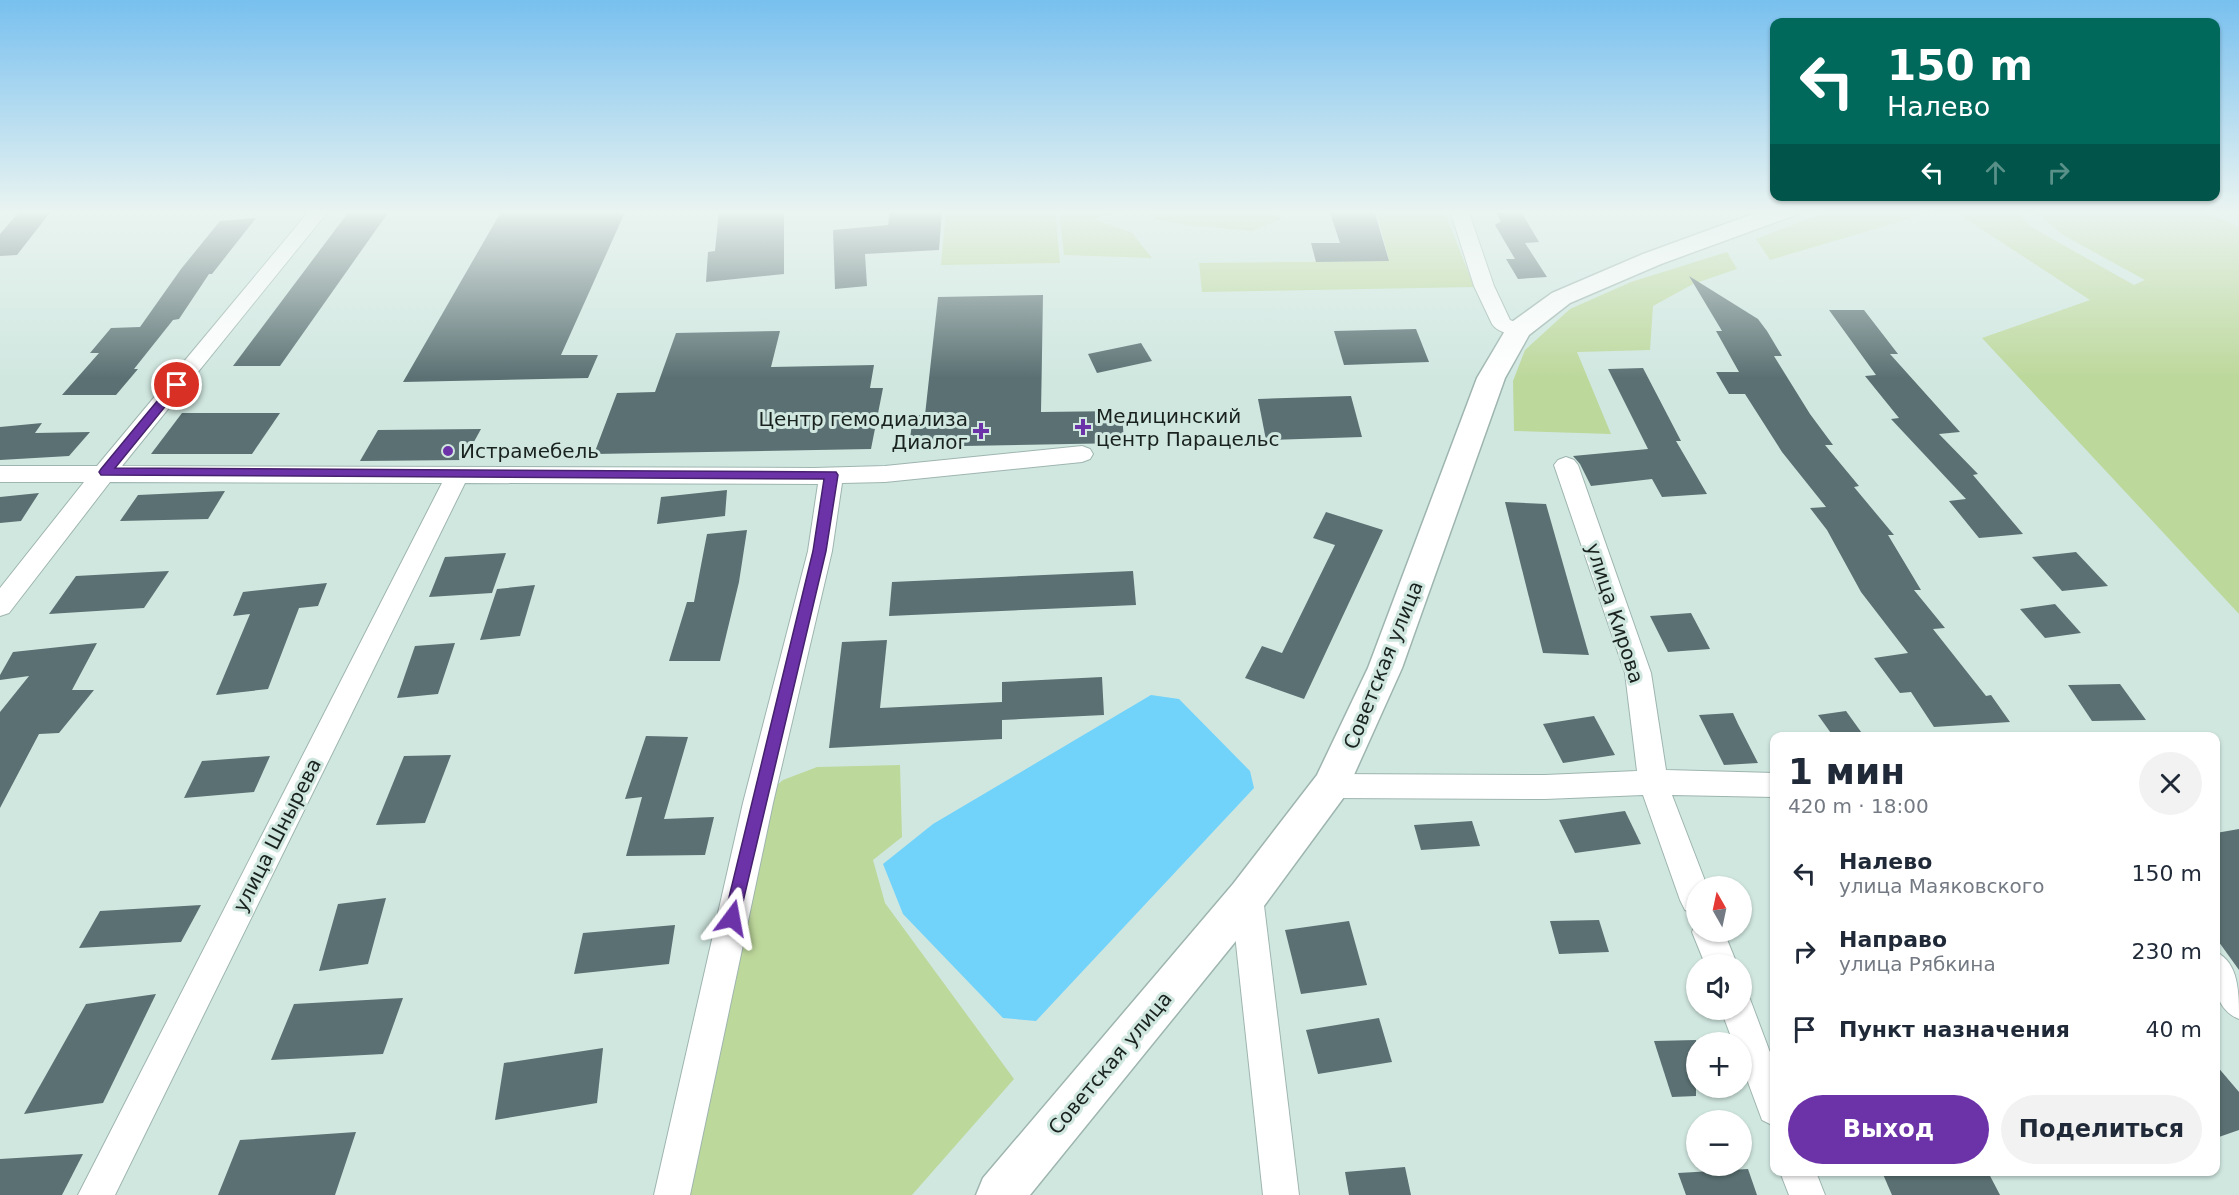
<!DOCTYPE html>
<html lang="ru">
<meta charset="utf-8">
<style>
body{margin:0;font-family:"DejaVu Sans",sans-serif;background:#f2f2f3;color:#1f2937;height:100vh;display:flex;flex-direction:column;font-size:22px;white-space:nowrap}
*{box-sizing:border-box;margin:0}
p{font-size:20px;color:#747a83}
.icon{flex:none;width:33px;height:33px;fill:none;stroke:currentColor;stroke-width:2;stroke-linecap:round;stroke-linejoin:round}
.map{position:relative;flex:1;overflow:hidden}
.sheet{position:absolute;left:1770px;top:732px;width:450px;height:444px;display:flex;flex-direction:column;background:#fff;border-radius:12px;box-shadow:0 2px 4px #0004}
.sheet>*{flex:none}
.banner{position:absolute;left:1770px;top:18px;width:450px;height:183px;border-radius:12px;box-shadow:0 2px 4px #0004;background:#00695c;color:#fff;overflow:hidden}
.needle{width:39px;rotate:351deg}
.controls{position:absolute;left:1686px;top:876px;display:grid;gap:12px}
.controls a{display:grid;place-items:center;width:66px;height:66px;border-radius:50%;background:#fff;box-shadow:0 2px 4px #0004;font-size:30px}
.pin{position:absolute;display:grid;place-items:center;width:51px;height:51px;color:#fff;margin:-26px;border:3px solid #fff;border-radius:50%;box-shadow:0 2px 6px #0007}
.me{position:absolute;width:66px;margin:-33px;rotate:13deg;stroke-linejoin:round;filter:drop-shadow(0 0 4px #0008)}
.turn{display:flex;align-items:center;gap:21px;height:126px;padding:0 18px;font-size:27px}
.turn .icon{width:78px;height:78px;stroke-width:2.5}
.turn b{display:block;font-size:42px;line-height:51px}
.lanes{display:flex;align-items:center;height:57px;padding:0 18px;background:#0003;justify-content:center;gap:30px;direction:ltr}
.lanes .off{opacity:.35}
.round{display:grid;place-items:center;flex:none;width:63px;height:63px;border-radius:32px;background:#f2f2f3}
.summary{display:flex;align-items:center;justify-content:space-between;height:102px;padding:0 18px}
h1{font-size:36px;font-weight:600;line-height:45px}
.action{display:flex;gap:12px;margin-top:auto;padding:12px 18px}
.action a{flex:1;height:69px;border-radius:36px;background:#6c33a9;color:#fff;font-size:24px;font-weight:600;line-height:69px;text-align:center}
.action a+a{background:#f2f2f3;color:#1f2937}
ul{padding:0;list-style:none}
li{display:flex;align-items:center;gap:18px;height:78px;padding:0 18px}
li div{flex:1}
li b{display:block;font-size:22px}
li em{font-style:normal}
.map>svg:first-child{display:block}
</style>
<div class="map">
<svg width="2239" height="1195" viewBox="0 0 2239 1195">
<rect width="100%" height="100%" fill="#d0e7e0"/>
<!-- green -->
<g fill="#bdd89b">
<polygon points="946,210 1055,210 1060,263 941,265"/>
<polygon points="1059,210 1125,210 1094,219 1132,233 1152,258 1064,255"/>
<polygon points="1145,210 1264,210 1283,218 1252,231 1186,225 1155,219"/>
<polygon points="1376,210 1444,210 1474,287 1202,292 1199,263 1389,261"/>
<polygon points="1832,210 1939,210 1770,260 1756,239"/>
<polygon points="1952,210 2015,210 2033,228 2134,285 2145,280 2063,235 2033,210 2200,210 2239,227 2239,614 1982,338 2090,300"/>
<polygon points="1727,252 1737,269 1693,284 1653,306 1650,350 1577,352 1611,434 1514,431 1513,381 1525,350 1570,309 1631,282"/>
<polygon points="900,765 902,837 873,860 885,903 1014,1079 912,1195 681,1195 765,795 783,780 817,767"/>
</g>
<!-- water -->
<polygon fill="#71d2fa" points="1151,695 1179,699 1250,771 1254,788 1036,1021 1003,1018 903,914 883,864 933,824"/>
<!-- building -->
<g fill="#5a7072">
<polygon points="52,210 17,255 0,256 0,234 18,213"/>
<polygon points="350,210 390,210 280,366 233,366"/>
<polygon points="502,210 626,210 561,355 598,355 588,378 403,382"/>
<polygon points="719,210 763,210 763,213 784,212 784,274 706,282 708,252 715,251"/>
<polygon points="890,210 942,210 939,250 865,254 867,286 835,289 833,230 888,225"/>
<polygon points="1329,210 1374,210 1389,261 1316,262 1311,243 1340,243"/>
<polygon points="1494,210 1520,210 1539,242 1525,243 1547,277 1518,279 1506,259 1515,259 1495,225 1501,221"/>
<polygon points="256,218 212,274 209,274 179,319 173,320 134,369 138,369 116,395 62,395 99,353 90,353 111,328 140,327 181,269 220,221"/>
<polygon points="1689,276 1758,319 1767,331 1782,356 1774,356 1810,414 1833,445 1825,445 1859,486 1854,487 1894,535 1888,535 1921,590 1914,590 1945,628 1933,629 1986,696 1991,695 2010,722 1934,727 1911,692 1900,693 1874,658 1908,653 1861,592 1827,530 1810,508 1826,507 1782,452 1745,394 1729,394 1716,372 1739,372 1716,331 1722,331"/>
<polygon points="1043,295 1041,412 1122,411 1124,443 909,447 913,415 925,415 938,297"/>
<polygon points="1829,310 1864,310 1898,354 1890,354 1960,432 1939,434 1978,474 1973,475 2023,534 1979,538 1949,501 1966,499 1891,419 1899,418 1865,376 1876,375"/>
<polygon points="1416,329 1429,362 1344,365 1334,331"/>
<polygon points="780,331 771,367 874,365 870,388 883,388 871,449 594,454 617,393 655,392 676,333"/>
<polygon points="1141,343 1152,361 1097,373 1088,354"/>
<polygon points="1643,368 1681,441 1676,441 1707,494 1662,497 1652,479 1591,486 1580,464 1573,456 1648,449 1608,369"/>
<polygon points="1351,396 1362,437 1266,440 1258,399"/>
<polygon points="182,413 280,413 252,454 151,454"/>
<polygon points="42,423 35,433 90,432 69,456 0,460 0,427"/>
<polygon points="481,429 464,460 360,461 378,430"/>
<polygon points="727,490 725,516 657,524 661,497"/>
<polygon points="225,491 208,519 120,521 138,495"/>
<polygon points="39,493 21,521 0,523 0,497"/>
<polygon points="1505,502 1546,504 1589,655 1543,653"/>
<polygon points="1326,512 1383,530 1304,699 1245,678 1262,646 1282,653 1335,545 1313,538"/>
<polygon points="747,530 739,582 720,661 669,661 687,602 694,602 707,534"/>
<polygon points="2076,552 2108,586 2062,591 2032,557"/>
<polygon points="506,553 492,593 429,597 445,557"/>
<polygon points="169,571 144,608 49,614 76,576"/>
<polygon points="1133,571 1136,605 889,616 892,582"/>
<polygon points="327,583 318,606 299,608 268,689 216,695 250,614 233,616 243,592"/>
<polygon points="535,585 520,636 480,640 497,589"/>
<polygon points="2055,604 2081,633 2045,638 2020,609"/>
<polygon points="1691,613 1710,649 1668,652 1650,616"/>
<polygon points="887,640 880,708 1002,702 1002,682 1102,677 1104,715 1002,720 1002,739 829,748 842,642"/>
<polygon points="97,643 72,690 94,690 59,733 39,734 0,808 0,712 29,676 0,680 0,675 13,652"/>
<polygon points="455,643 438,694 397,698 415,646"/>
<polygon points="2120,684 2146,720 2092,721 2068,685"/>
<polygon points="1846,711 1864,736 1833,736 1818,715"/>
<polygon points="1733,713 1738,724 1758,763 1724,765 1699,715"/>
<polygon points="1594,716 1615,755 1563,763 1543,724"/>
<polygon points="646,736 688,737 664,819 714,817 705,855 626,856 642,797 625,799"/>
<polygon points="451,755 425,823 376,825 404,756"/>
<polygon points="270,756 254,792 184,798 202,761"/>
<polygon points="1625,811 1641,844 1575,853 1559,820"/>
<polygon points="1472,821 1480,846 1421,850 1414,825"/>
<polygon points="2239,829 2239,970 2216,938 2216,833"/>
<polygon points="386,898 368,964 319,971 338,904"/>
<polygon points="201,905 181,942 79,948 100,911"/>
<polygon points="1599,920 1609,952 1559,954 1550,921"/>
<polygon points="1349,921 1367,985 1301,994 1285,930"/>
<polygon points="675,925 669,964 574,974 583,933"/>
<polygon points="156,994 103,1103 24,1114 86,1004"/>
<polygon points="403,998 383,1054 271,1060 294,1004"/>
<polygon points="1379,1018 1392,1062 1318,1074 1306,1030"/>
<polygon points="1696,1040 1696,1096 1672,1097 1654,1041"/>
<polygon points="603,1048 597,1103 495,1120 504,1063"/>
<polygon points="2216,1065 2239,1092 2239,1130 2216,1138"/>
<polygon points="356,1132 335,1195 218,1195 240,1140"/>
<polygon points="83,1154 62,1195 0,1195 0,1159"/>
<polygon points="1405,1167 1411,1195 1349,1195 1345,1172"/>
<polygon points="1748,1169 1757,1195 1686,1195 1678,1173"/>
<polygon points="1882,1172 1988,1172 2000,1195 1892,1195"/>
</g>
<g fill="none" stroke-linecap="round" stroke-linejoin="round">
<defs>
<g id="street">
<polygon points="310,210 329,210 122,466 814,468 885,466 1082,446 1090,449 1093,454 1090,459 1082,462 885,482 842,483 832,551 773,803 690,1195 654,1195 743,803 808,551 818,484 465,483 115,1195 78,1195 442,483 110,482 9,613 0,616 0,588 84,482 0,482 0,466 97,466"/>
<path d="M1450,210h18l26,76 16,34 15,6 3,4 -3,4c-10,3 -27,-1 -33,-10l-18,-38z"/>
<polygon points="1566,457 1574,460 1578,465 1651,673 1666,770 1774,773 1774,797 1672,795 1707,886 1696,886 1696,914 1685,910 1680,900 1643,795 1545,799 1331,798 1321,795 1316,786 1321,777 1331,774 1545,775 1637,771 1625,673 1554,465 1558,460"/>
<polygon points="1247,883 1258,887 1263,897 1299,1195 1263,1195 1231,897 1236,887"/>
<polygon points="1696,922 1696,932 1724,932 1737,964 1705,964 1692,932"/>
<path d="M2216,952c23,11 23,41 23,67 -27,-11 -26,-42 -23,-67z"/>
<polygon points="1742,995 1750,999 1774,1063 1774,1126 1762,1120 1742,1066 1742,1042 1733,1042 1721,1010 1742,1010"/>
<polygon points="1780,1172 1816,1172 1825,1195 1789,1195"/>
</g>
<polygon id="secondary" points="1764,210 1799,210 1795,215 1661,264 1570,303 1529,335 1505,378 1402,668 1344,797 1261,910 1030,1195 976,1195 983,1178 1233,884 1317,775 1368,668 1477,378 1509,324 1552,293 1643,254"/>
</defs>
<!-- street casing -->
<use href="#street" stroke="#9eb5af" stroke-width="2"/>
<!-- secondary casing -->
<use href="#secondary" stroke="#9eb5af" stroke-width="3"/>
<!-- street -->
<use href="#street" fill="#fff" fill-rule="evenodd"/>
<!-- secondary -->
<use href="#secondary" fill="#fff" fill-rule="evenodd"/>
</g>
<!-- sky -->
<linearGradient id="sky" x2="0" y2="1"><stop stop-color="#78c0ef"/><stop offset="0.56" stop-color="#eaf4f1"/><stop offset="1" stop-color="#eaf4f1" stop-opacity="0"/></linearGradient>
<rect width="2239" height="378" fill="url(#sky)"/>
<!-- route -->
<polygon fill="#6c33a9" stroke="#46216e" stroke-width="1.5" points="177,381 181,382 181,387 115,468 836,472 838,475 826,551 738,923 732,926 726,923 724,918 813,551 824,479 101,475 99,472 101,469 173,382"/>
<!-- markers -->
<g fill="#6c33a9" stroke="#d0e7e0" stroke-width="2">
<path d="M1080 418h6v6h6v6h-6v6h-6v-6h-6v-6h6z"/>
<path d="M978 422h6v6h6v6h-6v6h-6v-6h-6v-6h6z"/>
<circle cx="448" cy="451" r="6"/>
</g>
<g text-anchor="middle" stroke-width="6" stroke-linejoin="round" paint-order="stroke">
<!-- poi labels -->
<g font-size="20" fill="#19221f" stroke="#d0e7e0" text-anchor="start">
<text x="1096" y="423">Медицинский<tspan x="1096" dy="23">центр Парацельс</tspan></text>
<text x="968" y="426" text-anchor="end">Центр гемодиализа<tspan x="968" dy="23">Диалог</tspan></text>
<text x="460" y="458">Истрамебель</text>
</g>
<!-- street labels -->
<g font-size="20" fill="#19221f" stroke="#d0e7e0">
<text transform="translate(1615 613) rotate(72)" y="7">улица Кирова</text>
<text transform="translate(1383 665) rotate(-68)" y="7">Советская улица</text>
<text transform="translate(277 835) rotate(-63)" y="7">улица Шнырева</text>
<text transform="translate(1110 1063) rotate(-50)" y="7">Советская улица</text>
</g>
</g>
</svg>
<div class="controls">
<a><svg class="needle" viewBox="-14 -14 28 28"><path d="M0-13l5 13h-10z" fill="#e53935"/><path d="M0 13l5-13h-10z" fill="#747a83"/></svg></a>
<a><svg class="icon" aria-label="sound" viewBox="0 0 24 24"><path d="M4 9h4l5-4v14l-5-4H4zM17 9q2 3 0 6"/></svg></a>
<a>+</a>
<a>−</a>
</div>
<div class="pin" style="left:177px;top:385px;background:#d93025"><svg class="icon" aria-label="arrive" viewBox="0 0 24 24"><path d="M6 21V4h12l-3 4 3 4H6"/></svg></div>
<svg class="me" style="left:732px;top:918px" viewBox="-20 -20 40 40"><path d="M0-17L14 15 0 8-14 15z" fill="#6c33a9" stroke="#fff" stroke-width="4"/></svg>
<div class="banner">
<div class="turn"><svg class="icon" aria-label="left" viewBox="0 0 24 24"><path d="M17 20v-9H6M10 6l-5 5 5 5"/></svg><div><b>150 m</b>Налево</div></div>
<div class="lanes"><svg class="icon" aria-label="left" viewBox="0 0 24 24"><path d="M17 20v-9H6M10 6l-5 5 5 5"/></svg><svg class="icon off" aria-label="ahead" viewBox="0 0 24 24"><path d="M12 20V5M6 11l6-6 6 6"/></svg><svg class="icon off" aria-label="right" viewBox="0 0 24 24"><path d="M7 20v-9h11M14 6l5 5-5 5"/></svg></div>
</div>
<section class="sheet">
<div class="summary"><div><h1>1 мин</h1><p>420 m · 18:00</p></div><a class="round"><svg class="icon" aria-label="close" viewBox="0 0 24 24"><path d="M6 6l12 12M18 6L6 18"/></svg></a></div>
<ul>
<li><svg class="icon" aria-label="left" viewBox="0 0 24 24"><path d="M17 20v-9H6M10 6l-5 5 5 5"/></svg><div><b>Налево</b><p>улица Маяковского</p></div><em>150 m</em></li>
<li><svg class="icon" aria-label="right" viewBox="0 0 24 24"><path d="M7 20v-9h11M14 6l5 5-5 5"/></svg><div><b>Направо</b><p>улица Рябкина</p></div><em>230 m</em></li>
<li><svg class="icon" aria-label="arrive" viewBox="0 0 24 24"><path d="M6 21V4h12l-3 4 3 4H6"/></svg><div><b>Пункт назначения</b></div><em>40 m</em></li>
</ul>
<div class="action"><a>Выход</a><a>Поделиться</a></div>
</section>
</div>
